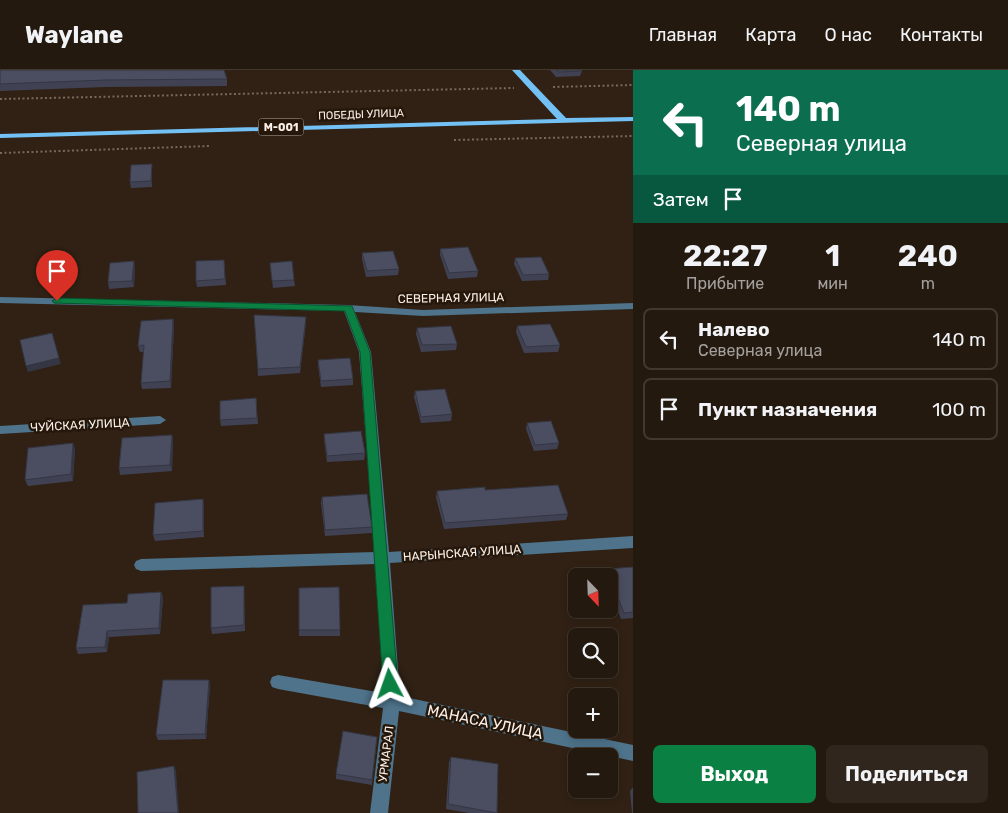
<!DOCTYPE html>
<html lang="ru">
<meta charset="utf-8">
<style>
body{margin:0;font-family:Rubik,sans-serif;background:#30261d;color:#f1f3f6;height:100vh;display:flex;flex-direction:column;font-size:19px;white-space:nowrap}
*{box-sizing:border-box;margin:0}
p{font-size:16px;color:#a3a09e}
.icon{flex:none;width:28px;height:28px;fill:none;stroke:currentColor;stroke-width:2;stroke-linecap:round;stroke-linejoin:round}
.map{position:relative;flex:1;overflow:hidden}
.side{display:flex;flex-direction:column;background:#24190f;width:375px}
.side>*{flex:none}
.top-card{background:#0b6e4f;color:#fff;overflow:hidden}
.needle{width:32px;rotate:157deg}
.tools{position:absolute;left:568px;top:498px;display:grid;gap:10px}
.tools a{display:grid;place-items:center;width:50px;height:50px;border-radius:8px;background:#24190f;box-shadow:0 2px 8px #0003,0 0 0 1px #41382f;font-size:25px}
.pin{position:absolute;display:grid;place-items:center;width:42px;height:42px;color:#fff;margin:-51px -21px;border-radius:50% 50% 50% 0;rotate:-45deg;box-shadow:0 0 5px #0007}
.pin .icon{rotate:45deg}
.me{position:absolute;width:55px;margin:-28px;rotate:356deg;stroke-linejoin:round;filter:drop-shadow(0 0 4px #0008)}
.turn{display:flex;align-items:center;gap:18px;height:105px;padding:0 20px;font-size:22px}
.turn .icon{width:65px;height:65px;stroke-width:2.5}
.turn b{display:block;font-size:35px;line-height:42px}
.then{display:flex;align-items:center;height:48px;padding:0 20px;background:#0003;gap:10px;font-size:19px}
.eta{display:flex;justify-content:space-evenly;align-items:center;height:85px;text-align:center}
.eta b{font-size:30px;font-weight:700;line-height:35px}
.primary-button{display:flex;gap:10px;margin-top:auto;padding:10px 20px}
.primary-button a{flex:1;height:58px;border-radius:8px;background:#0b8043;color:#fff;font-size:20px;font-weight:700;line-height:58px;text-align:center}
.primary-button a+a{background:#30261d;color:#f1f3f6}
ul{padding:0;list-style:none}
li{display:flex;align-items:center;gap:15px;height:62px;margin:0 10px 8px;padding:0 10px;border:2px solid #41382f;border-radius:8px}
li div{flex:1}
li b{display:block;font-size:19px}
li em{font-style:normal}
header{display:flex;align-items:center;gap:30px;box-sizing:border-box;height:70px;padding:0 25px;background:#24190f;border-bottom:1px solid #41382f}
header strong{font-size:24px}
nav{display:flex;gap:28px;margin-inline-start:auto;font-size:18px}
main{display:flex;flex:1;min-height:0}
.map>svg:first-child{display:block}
</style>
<header>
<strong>Waylane</strong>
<nav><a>Главная</a><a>Карта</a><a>О нас</a><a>Контакты</a></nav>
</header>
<main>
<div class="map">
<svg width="633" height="743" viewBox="0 0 633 743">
<rect width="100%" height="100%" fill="#302114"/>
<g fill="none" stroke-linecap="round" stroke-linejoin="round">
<!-- path -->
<g stroke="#76695d" stroke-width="2" stroke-dasharray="2 2.5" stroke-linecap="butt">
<polyline points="553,17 633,15"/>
<polyline points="0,29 514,18"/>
<polyline points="454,70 633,66"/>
<polyline points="0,83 210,76"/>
</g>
<!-- minor -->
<g fill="#4e738b" fill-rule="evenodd">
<polygon points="0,227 348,235 423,240 633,233 633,239 423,246 355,242 371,282 389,482 633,466 633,478 390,493 400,626 633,675 633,691 399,641 388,743 370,743 383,638 278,619 272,617 270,612 272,607 278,605 383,623 376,494 141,501 136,499 134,495 136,491 141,489 375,482 359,282 344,241 0,233"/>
<polygon points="160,346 166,350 160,354 0,364 0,356"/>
</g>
<!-- major -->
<polygon fill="#73c1f4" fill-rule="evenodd" points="512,0 520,0 566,48 633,47 633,51 0,68 0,64 557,49"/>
</g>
<!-- wall -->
<g fill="#404253">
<polygon points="0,0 227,9 227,16 106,17 0,21"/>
<polygon points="550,0 581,0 582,1 580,6 556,7"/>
<polygon points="152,100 152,117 131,118 130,112"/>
<polygon points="440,179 478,201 477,207 448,209 440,185"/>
<polygon points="362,183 399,199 398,205 366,207 362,189"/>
<polygon points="515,188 549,204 548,210 522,211 514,194"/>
<polygon points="224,190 226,215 197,217 196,211"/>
<polygon points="270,193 294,210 295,216 273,218"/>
<polygon points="135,197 134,217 109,219 108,212"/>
<polygon points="254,245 306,247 306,253 300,303 258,306"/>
<polygon points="173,249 174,255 171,318 142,319 141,313 144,282 140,282 138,276"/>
<polygon points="517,256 560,275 558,282 524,283 516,262"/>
<polygon points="417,258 457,274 456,280 421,282 416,264"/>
<polygon points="318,290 353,309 353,315 321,317 318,296"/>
<polygon points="415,321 452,344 451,351 421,353 414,327"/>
<polygon points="256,328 258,354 221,356 220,350"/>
<polygon points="527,353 559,373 557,379 534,381 526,359"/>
<polygon points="324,364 365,383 364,390 327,392 324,370"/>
<polygon points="172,365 173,371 172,401 120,405 119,398"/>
<polygon points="75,379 73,411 28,416 25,410"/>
<polygon points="485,420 568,444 566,450 444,459 436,427 437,421"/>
<polygon points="322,427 372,457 372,463 325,466 321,433"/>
<polygon points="204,435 204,467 155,471 153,465"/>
<polygon points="633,497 633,548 621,549 609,517 609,506 605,506 604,505 607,499"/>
<polygon points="299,518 340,560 340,566 299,566"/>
<polygon points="161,522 163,528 160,564 109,567 107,582 78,584 76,578 127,533"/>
<polygon points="244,522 245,561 212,564 211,558"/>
<polygon points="210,615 206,669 158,670 156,665"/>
<polygon points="377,667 372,715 336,709 336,704"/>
<polygon points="451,687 497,743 469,743 446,739 449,692"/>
<polygon points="633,717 633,743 632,743 630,721"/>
</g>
<!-- shaded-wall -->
<g fill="#343643">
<polygon points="152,94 152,117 151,111"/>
<polygon points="134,191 135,197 134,217 132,211"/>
<polygon points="306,247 306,253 300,303 300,297"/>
<polygon points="173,249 174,255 171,318 170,311"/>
<polygon points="59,288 61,294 28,302 26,296"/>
<polygon points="172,365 173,371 172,401 170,395"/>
<polygon points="73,373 75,379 73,411 71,404"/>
<polygon points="203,429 204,435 204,467 203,461"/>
<polygon points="161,522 163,528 160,564 159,558"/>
<polygon points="107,561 109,567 107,582 105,577"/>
<polygon points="209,610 210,615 206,669 205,664"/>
<polygon points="174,696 176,701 179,743 178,743"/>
</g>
<!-- building -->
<g fill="#4b4d60" stroke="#343643">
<polygon points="0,0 224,0 227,9 105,10 0,14"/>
<polygon points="556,0 581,0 582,1 558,2"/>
<polygon points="152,94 151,111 130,112 131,95"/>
<polygon points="468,177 478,201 449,203 440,179"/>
<polygon points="393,181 399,199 367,201 362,183"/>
<polygon points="541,187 549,204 523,205 515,188"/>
<polygon points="224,190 225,209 196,211 196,191"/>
<polygon points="134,191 132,211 108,212 110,193"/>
<polygon points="292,191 294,210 272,211 270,193"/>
<polygon points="254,245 306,247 300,297 258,299"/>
<polygon points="173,249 170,311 141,313 144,275 138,276 141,251"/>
<polygon points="550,254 560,275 526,277 517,256"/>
<polygon points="451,256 457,274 422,275 417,258"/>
<polygon points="52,263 59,288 26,296 20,270"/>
<polygon points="350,288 353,309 321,311 318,290"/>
<polygon points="445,319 452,344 421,347 415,321"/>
<polygon points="256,328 257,348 220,350 220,331"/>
<polygon points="551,351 559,373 535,375 527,353"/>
<polygon points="361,361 365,383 327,386 324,364"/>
<polygon points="172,365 170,395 119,398 122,368"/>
<polygon points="73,373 71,404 25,410 28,378"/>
<polygon points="558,415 568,444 445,453 437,421 485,417 485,420"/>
<polygon points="367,424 372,457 325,460 322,427"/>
<polygon points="203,429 203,461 153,465 155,433"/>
<polygon points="633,497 633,542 624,543 607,499"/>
<polygon points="244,516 244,555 211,558 211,517"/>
<polygon points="339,517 340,560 299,560 299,518"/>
<polygon points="161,522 159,558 107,561 105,577 76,578 83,535 127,533 128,524"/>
<polygon points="163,610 209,610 205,664 156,665"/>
<polygon points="343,661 377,667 372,710 336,704"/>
<polygon points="451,687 498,694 497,743 448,734"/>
<polygon points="174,696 178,743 138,743 137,702"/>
</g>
<!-- route -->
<polygon fill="#0b8043" stroke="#07532c" points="57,228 352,236 370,282 398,614 396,619 390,621 385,619 383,614 360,282 345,241 54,233 52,231"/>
<g text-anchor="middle" stroke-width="5" stroke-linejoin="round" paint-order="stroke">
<!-- far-street labels -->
<g font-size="11" fill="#fbf0e7" stroke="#26170b">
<text transform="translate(361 44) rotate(-2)" y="4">ПОБЕДЫ УЛИЦА</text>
</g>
<!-- shield labels -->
<rect fill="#26170b" stroke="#bbafa5" stroke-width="1" x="258.5" y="48.5" width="45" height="17" rx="4"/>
<g font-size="11" font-weight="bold" fill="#fbf0e7">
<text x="281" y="61">М-001</text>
</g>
<!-- street labels -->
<g font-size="12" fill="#fbf0e7" stroke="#26170b">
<text transform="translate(451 228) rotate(-1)" y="4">СЕВЕРНАЯ УЛИЦА</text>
<text transform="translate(80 355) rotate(-3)" y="4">ЧУЙСКАЯ УЛИЦА</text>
<text transform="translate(462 483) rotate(-4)" y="4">НАРЫНСКАЯ УЛИЦА</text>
<text transform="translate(386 684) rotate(-83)" y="4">УРМАРАЛ</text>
</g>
<!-- near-street labels -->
<g font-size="15" fill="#fbf0e7" stroke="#26170b">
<text transform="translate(485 652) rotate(12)" y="5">МАНАСА УЛИЦА</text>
</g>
</g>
</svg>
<div class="tools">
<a><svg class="needle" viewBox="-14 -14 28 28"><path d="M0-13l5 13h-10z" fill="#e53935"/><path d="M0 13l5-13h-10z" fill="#a3a09e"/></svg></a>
<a><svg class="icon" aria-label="search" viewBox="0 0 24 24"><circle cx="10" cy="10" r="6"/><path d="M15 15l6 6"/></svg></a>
<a>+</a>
<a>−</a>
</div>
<div class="pin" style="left:57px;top:231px;background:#d93025"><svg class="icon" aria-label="arrive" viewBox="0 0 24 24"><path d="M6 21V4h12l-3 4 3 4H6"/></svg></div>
<svg class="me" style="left:390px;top:614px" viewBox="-20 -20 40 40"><path d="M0-17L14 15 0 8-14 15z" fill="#0b8043" stroke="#fff" stroke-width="4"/></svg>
</div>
<section class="side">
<div class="top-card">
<div class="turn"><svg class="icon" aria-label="left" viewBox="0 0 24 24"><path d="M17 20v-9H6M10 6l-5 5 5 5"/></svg><div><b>140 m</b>Северная улица</div></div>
<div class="then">Затем<svg class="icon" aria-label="arrive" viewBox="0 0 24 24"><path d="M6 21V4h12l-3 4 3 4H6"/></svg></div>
</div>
<div class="eta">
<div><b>22:27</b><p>Прибытие</p></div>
<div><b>1</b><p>мин</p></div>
<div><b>240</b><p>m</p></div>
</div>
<ul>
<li><svg class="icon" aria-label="left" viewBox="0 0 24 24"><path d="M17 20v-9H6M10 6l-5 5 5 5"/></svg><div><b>Налево</b><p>Северная улица</p></div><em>140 m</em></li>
<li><svg class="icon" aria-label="arrive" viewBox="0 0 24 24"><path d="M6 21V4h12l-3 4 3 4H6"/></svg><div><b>Пункт назначения</b></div><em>100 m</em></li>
</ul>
<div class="primary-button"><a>Выход</a><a>Поделиться</a></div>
</section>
</main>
